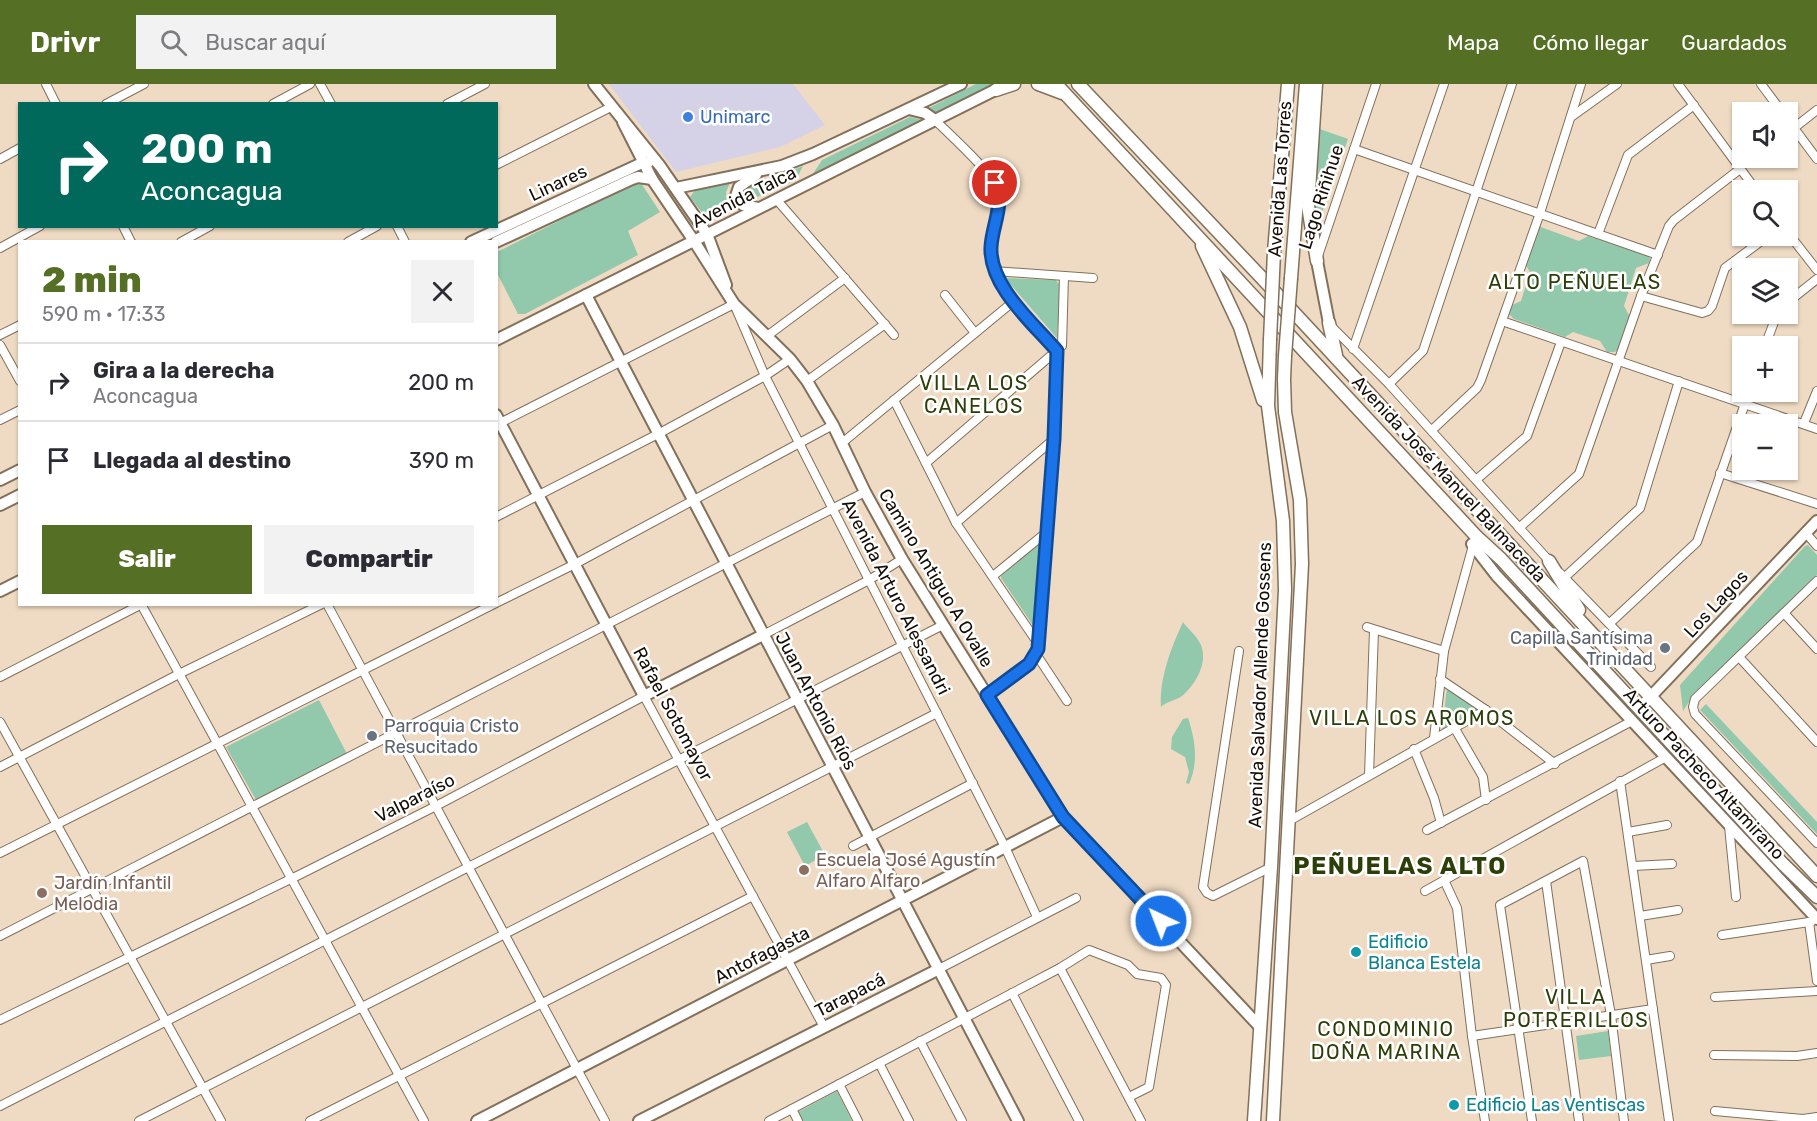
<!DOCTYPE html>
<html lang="es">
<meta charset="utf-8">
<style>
body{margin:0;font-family:Rubik,sans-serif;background:#f2f2f3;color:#2b2b33;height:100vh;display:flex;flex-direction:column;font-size:22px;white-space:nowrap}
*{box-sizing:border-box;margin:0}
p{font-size:20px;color:#7c7c81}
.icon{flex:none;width:33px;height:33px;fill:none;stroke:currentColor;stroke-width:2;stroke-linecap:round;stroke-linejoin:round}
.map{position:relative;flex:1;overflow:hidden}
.side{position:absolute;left:18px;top:156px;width:480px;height:366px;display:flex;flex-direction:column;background:#fff;border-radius:0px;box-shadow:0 2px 4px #0004}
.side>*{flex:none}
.top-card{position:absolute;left:18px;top:18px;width:480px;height:126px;border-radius:0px;box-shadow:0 2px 4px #0004;background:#00695c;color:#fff;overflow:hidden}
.tools{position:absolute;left:1732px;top:18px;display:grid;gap:12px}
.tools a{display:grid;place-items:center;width:66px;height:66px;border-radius:0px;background:#fff;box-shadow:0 2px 4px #0004;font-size:30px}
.pin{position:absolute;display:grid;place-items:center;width:51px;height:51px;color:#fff;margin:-26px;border:3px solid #fff;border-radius:50%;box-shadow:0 2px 6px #0007}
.me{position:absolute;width:66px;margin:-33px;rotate:317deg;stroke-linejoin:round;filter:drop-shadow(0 0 4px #0008)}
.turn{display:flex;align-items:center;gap:21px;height:126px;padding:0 24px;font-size:27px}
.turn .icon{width:78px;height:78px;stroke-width:2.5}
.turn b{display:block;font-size:42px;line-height:51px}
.round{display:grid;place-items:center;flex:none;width:63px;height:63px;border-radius:0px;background:#f2f2f3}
.overview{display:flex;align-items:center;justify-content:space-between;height:102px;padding:0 24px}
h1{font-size:36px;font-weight:800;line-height:45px;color:#557024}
.cta{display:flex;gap:12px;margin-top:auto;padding:12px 24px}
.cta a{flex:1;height:69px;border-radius:0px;background:#557024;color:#fff;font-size:24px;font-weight:800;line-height:69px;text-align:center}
.cta a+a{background:#f2f2f3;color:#2b2b33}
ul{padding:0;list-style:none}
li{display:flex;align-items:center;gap:18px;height:78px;padding:0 24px;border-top:2px solid #e1e1e2}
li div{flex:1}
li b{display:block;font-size:22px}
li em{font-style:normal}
header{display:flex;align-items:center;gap:36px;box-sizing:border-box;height:84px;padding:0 30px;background:#557024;color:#fff}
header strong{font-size:28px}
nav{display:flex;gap:33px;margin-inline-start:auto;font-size:21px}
.search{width:420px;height:54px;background:#f2f2f3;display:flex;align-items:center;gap:15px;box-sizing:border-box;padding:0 21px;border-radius:0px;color:#7c7c81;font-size:22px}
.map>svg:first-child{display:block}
</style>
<header>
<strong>Drivr</strong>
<div class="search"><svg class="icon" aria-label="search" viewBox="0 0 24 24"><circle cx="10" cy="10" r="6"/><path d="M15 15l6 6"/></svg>Buscar aquí</div>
<nav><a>Mapa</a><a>Cómo llegar</a><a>Guardados</a></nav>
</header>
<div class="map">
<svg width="1817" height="1037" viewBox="0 0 1817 1037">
<rect width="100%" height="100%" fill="#efdbc3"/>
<!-- commercial -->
<polygon fill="#d5d1e7" points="609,0 793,0 825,41 780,63 676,88"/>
<!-- green -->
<g fill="#92c8ac">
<polygon points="976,0 994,0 936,30 927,25"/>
<polygon points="910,33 922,36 811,93 822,76"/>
<polygon points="1317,44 1348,55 1317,143 1312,112"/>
<polygon points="803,82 796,96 750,116 742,113 747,105"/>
<polygon points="636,98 641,99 660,128 628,147 638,171 525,230 518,230 497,189 497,168"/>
<polygon points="730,99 726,108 727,117 734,123 716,133 704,131 690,113 695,106"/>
<polygon points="1538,142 1579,157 1588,152 1648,171 1650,175 1649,179 1636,184 1624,222 1630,233 1620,264 1615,268 1607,268 1600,257 1573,248 1565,253 1514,235 1508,229 1510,222 1521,217 1530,188 1525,180"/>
<polygon points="1005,194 1056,196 1060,202 1057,254"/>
<polygon points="1039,457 1034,543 1001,494 1002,488"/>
<polygon points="1808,461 1817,471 1817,491 1692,613 1683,627 1680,601 1805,462"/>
<path d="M1183,538c5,7 14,14 18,23 7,18 -5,39 -19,51 -7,5 -15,5 -21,11 -2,-28 10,-59 22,-85z"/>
<polygon points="1447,603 1476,622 1477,627 1442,646"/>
<polygon points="319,616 347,670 256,716 226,663"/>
<polygon points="1706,620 1817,738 1817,750 1700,626"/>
<path d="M1188,634c7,21 11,44 1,66l-3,-1 3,-11 -4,-15 -14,-8 1,-12 11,-18z"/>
<polygon points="807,738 825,771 805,782 787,748"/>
<polygon points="1608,947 1611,972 1579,976 1576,952"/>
<polygon points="837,1007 852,1037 802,1037 798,1028"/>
</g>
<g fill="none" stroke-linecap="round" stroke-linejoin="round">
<defs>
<g id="street">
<polyline points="46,0 56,20"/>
<polyline points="320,0 331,20"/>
<polyline points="1678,0 1756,106"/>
<polyline points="1761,0 1782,28"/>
<polyline points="106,20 144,0"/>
<polyline points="273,20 310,0"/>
<polyline points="447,20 485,0"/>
<polyline points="1571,33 1617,0"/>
<path d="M935,36c15,15 55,51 62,67 8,19 -4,39 -6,58 -4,40 42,78 66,106l-3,88 -16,210 -9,15 -42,31"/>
<polyline points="1788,36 1817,75"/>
<polyline points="1794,44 1817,26"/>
<polyline points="1354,65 1658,171"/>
<polyline points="0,75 20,64"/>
<polyline points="496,81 611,23"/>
<polyline points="776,115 894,251"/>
<polyline points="123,142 131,158"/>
<polyline points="397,142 405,158"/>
<polyline points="1788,149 1817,186"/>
<polyline points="1598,150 1628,71 1694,21"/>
<polyline points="181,158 210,142"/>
<polyline points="348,158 377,142"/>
<polyline points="0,164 40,142"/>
<polyline points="1318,172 1376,0"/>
<polyline points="994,187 1093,194"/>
<polyline points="945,211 975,249"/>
<polyline points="1641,212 1702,229 1708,227 1712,222 1725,184 1768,152"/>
<polyline points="1788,218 1817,195"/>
<polyline points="1502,237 1817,345"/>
<polyline points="1332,243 1389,300 1552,480"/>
<polyline points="0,251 20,241"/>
<polyline points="767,252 845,194"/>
<polyline points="0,261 20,297"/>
<polyline points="1765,262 1777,230"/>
<polyline points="1353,265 1444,0"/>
<polyline points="807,297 885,240"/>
<polyline points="1389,300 1423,267 1512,0"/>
<polyline points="894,316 956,439 1039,561"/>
<polyline points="0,336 20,326"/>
<polyline points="1804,339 1817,307"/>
<polyline points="498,340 734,220 765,292 1005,763 1037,833"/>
<polyline points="1432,346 1477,304 1481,296 1540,129 1581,0"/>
<polyline points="842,359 1014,217"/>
<polyline points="926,379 1062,262 1064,192"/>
<polyline points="1720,389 1817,420"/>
<polyline points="1477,395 1527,352 1561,258"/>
<polyline points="496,433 658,350 765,292 790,275"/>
<polyline points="956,439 1054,355"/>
<polyline points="1519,444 1579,390 1641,212 1669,142 1674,136 1740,85"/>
<polyline points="1805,448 1817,462"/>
<polyline points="1560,489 1651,583"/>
<polyline points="993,492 1048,447"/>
<polyline points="1565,493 1640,424 1679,297"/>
<polyline points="1817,497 1695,615 1693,623 1695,630 1817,759"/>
<polyline points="496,519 575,480 833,341"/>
<polyline points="141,520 424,1037"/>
<polyline points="327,520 605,1037"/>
<polyline points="1784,529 1817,565"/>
<polyline points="1610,539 1697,458 1749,308"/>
<polyline points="1367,543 1444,567"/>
<polyline points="763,551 869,496 902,475"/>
<polyline points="1239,567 1203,803 1207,809 1213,812 1271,783"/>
<polyline points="1036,570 1067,617"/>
<polyline points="1739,573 1817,658"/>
<polyline points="0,593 142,520"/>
<polyline points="1440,595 1486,626 1555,680"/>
<polyline points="0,638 221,1037"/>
<polyline points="1454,643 1483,693 1486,716"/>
<polyline points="1434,654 1444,567 1472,465 1472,460"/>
<polyline points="1414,665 1434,714 1441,739"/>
<polyline points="0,683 179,590 322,520"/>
<polyline points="1369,691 1374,546"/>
<polyline points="1620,697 1669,1037"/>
<polyline points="1289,737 1486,626"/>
<polyline points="1729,742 1736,813"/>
<polyline points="1427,746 1632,637"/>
<polyline points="1628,748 1667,741"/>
<polyline points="853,762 973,699"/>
<polyline points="0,769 494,520"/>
<polyline points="1633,782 1672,780"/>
<polyline points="1444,796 1457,824 1472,952 1485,1037"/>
<polyline points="1546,797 1579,1037"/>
<polyline points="1425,807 1666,673"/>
<polyline points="1640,832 1678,826"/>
<polyline points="1811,838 1809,838 1817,897"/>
<polyline points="1722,851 1809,838"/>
<polyline points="0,852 865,408"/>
<polyline points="1646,876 1670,872"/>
<polyline points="1060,884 1141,1037"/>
<polyline points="937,886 1076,814"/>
<polyline points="1012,909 1079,1037"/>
<polyline points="1715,913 1817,907"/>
<polyline points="0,936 301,790 436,722 644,612 824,943"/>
<polyline points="1472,952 1653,925"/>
<polyline points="920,957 962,1037"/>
<polyline points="1714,971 1797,972 1817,969"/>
<polyline points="879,979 909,1037"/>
<polyline points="839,1000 858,1037"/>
<polyline points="0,1022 943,541"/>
<polyline points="792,1025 798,1037"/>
<polyline points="1715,1027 1803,1035 1817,1033"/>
<polyline points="139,1037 937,629"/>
<polyline points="310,1037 753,812"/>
<polyline points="769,1037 1060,884 1089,866 1128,881 1137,890 1161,894 1166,901 1149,1003 1129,1013"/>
<polyline points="1532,1037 1500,821 1583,777 1611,931 1624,1037"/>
</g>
<g id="secondary">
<polyline points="594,0 660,82 707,150 726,201"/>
<polyline points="909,25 925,29 935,36"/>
<polyline points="623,38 652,95 694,157 734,220 790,275 807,297 833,341 865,408 902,475 1063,733 1260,943"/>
<polyline points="756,91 739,103 736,112 743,121 758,124"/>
<polyline points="676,104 782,82 813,70 961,0"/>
<polyline points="471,158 642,79 648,79"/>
<polyline points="496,158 632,95 638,93 652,95"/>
<polyline points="1317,177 1329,239"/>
<polyline points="586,211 1018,1037"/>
<polyline points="496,256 1003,2"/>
<polyline points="496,331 644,612 763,551"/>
<polyline points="0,396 20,386"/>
<polyline points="0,421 20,411"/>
<polyline points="1472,460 1496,491 1817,835"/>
<polyline points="0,507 20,497"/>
<polyline points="1639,625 1817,437"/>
<polyline points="477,1037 1063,733"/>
<polyline points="639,1037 937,886"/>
</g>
<g id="primary">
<polyline points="1038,0 1062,9"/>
<polyline points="1056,0 1477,453 1501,475 1782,779 1817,813"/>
<polyline points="1078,0 1261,193 1817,792"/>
<polyline points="1316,0 1308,122 1317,177"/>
<polyline points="996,6 1014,0"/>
<polyline points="1202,162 1240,243 1263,316"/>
<polyline points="1274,168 1288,0"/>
<polyline points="1291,194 1306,0"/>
<polyline points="1329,239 1336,271"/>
<polyline points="1549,477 1579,526"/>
<polyline points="1254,1037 1271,783 1285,506 1283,437 1268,322 1270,256"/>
<polyline points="1273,1037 1302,480 1300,416 1285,328 1284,295 1285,272"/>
</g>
</defs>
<!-- street casing -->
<use href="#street" stroke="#82705b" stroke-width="10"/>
<!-- secondary casing -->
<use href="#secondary" stroke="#82705b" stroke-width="14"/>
<!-- primary casing -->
<use href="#primary" stroke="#82705b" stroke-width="15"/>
<!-- street -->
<use href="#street" stroke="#fff" stroke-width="8"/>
<!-- secondary -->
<use href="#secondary" stroke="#fff" stroke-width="10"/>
<!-- primary -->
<use href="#primary" stroke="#fff" stroke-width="12"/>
<defs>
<g id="primary-bridge">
<polyline points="1270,256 1274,168"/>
<polyline points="1285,272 1291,194"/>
</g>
</defs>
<!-- primary-bridge casing -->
<use href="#primary-bridge" stroke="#82705b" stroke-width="15" stroke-linecap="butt"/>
<!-- primary-bridge -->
<use href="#primary-bridge" stroke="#fff" stroke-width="12"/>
</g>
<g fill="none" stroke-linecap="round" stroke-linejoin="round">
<defs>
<path id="route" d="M995,99c10,22 -3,42 -4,64 -2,39 42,76 66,104l-3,88 -16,210 -9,15 -42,31 76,122 98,104"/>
</defs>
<!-- route casing -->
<use href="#route" stroke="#114b97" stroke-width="15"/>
<!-- route -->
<use href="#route" stroke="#1a73e8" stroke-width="10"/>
</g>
<!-- markers -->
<circle fill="#3f7fe0" stroke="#fff" stroke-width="2" cx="688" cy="33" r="6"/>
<g fill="#6b7280" stroke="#fff" stroke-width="2">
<circle cx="1665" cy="564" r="6"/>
<circle cx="372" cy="652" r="6"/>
</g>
<g fill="#8d6e63" stroke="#fff" stroke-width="2">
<circle cx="804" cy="786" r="6"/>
<circle cx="42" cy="809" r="6"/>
</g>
<g fill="#0f9aa8" stroke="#fff" stroke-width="2">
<circle cx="1356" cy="868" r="6"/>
<circle cx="1454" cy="1021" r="6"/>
</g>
<g text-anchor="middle" stroke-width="5" stroke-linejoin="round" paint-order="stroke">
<!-- shop labels -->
<g font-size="18" fill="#366cbe" stroke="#fff" text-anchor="start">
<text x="700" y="39">Unimarc</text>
</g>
<!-- street labels -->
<g font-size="18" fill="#140d05" stroke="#fff">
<text transform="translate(1280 95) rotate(-86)" y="6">Avenida Las Torres</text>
<text transform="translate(558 99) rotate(-25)" y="6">Linares</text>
<text transform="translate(744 113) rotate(-27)" y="6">Avenida Talca</text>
<text transform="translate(1321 113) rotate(-72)" y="6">Lago Riñihue</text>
<text transform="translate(1449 395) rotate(47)" y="6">Avenida José Manuel Balmaceda</text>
<text transform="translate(936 494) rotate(59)" y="6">Camino Antiguo A Ovalle</text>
<text transform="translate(896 513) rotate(63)" y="6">Avenida Arturo Alessandri</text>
<text transform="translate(1716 520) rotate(-47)" y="6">Los Lagos</text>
<text transform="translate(1260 601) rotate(-88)" y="6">Avenida Salvador Allende Gossens</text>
<text transform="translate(816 617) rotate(62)" y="6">Juan Antonio Ríos</text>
<text transform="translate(673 630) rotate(62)" y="6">Rafael Sotomayor</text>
<text transform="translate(1704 690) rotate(47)" y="6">Arturo Pacheco Altamirano</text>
<text transform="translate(415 714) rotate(-27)" y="6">Valparaíso</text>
<text transform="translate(762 871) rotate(-27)" y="6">Antofagasta</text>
<text transform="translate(850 911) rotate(-27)" y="6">Tarapacá</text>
</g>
<!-- worship labels -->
<g font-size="18" fill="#5b616d" stroke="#fff" text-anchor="end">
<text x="1653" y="560">Capilla Santísima<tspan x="1653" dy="21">Trinidad</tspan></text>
<text x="384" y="648" text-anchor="start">Parroquia Cristo<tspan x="384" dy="21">Resucitado</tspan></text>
</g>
<!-- education labels -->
<g font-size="18" fill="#785e54" stroke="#fff" text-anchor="start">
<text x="816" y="782">Escuela José Agustín<tspan x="816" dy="21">Alfaro Alfaro</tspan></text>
<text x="54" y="805">Jardín Infantil<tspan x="54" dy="21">Melodia</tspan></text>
</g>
<!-- culture labels -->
<g font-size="18" fill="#0d838f" stroke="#fff" text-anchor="start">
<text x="1368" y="864">Edificio<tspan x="1368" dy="21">Blanca Estela</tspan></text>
<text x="1466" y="1027">Edificio Las Ventiscas</text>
</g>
<!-- neighbourhood labels -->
<g font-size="20" letter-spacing="1.5" fill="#2c3f08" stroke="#fff">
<text x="1575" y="205">ALTO PEÑUELAS</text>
<text x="974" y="306">VILLA LOS<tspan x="974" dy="23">CANELOS</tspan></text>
<text x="1412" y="641">VILLA LOS AROMOS</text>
<text x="1576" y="920">VILLA<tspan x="1576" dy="23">POTRERILLOS</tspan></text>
<text x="1386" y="952">CONDOMINIO<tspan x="1386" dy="23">DOÑA MARINA</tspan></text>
</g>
<!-- district labels -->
<g font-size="24" font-weight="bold" letter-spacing="1.5" fill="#2c3f08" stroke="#fff">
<text x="1400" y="790">PEÑUELAS ALTO</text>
</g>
</g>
</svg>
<div class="tools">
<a><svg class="icon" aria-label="sound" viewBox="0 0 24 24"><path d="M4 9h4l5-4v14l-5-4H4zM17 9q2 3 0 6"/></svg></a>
<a><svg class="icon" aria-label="search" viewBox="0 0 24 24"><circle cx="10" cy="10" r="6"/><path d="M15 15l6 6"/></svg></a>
<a><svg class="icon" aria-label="layers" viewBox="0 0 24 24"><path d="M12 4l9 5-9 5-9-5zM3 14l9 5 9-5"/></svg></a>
<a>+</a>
<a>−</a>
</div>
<div class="pin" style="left:995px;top:99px;background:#d93025"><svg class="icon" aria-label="arrive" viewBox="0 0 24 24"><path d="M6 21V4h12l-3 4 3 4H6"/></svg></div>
<svg class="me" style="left:1161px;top:837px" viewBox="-20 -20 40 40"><circle r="17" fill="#1a73e8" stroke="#fff" stroke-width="3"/><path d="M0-11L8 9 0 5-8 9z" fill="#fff"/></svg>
<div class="top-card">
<div class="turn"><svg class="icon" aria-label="right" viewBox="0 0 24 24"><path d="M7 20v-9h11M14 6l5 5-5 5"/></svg><div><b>200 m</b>Aconcagua</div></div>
</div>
<section class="side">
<div class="overview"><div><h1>2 min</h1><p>590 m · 17:33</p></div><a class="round"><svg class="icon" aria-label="close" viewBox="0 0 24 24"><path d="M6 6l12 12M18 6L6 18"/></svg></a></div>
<ul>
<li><svg class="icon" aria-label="right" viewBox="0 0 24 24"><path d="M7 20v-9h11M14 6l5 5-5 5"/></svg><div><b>Gira a la derecha</b><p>Aconcagua</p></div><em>200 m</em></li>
<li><svg class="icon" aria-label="arrive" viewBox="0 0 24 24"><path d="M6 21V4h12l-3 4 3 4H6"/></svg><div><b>Llegada al destino</b></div><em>390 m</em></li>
</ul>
<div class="cta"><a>Salir</a><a>Compartir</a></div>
</section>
</div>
